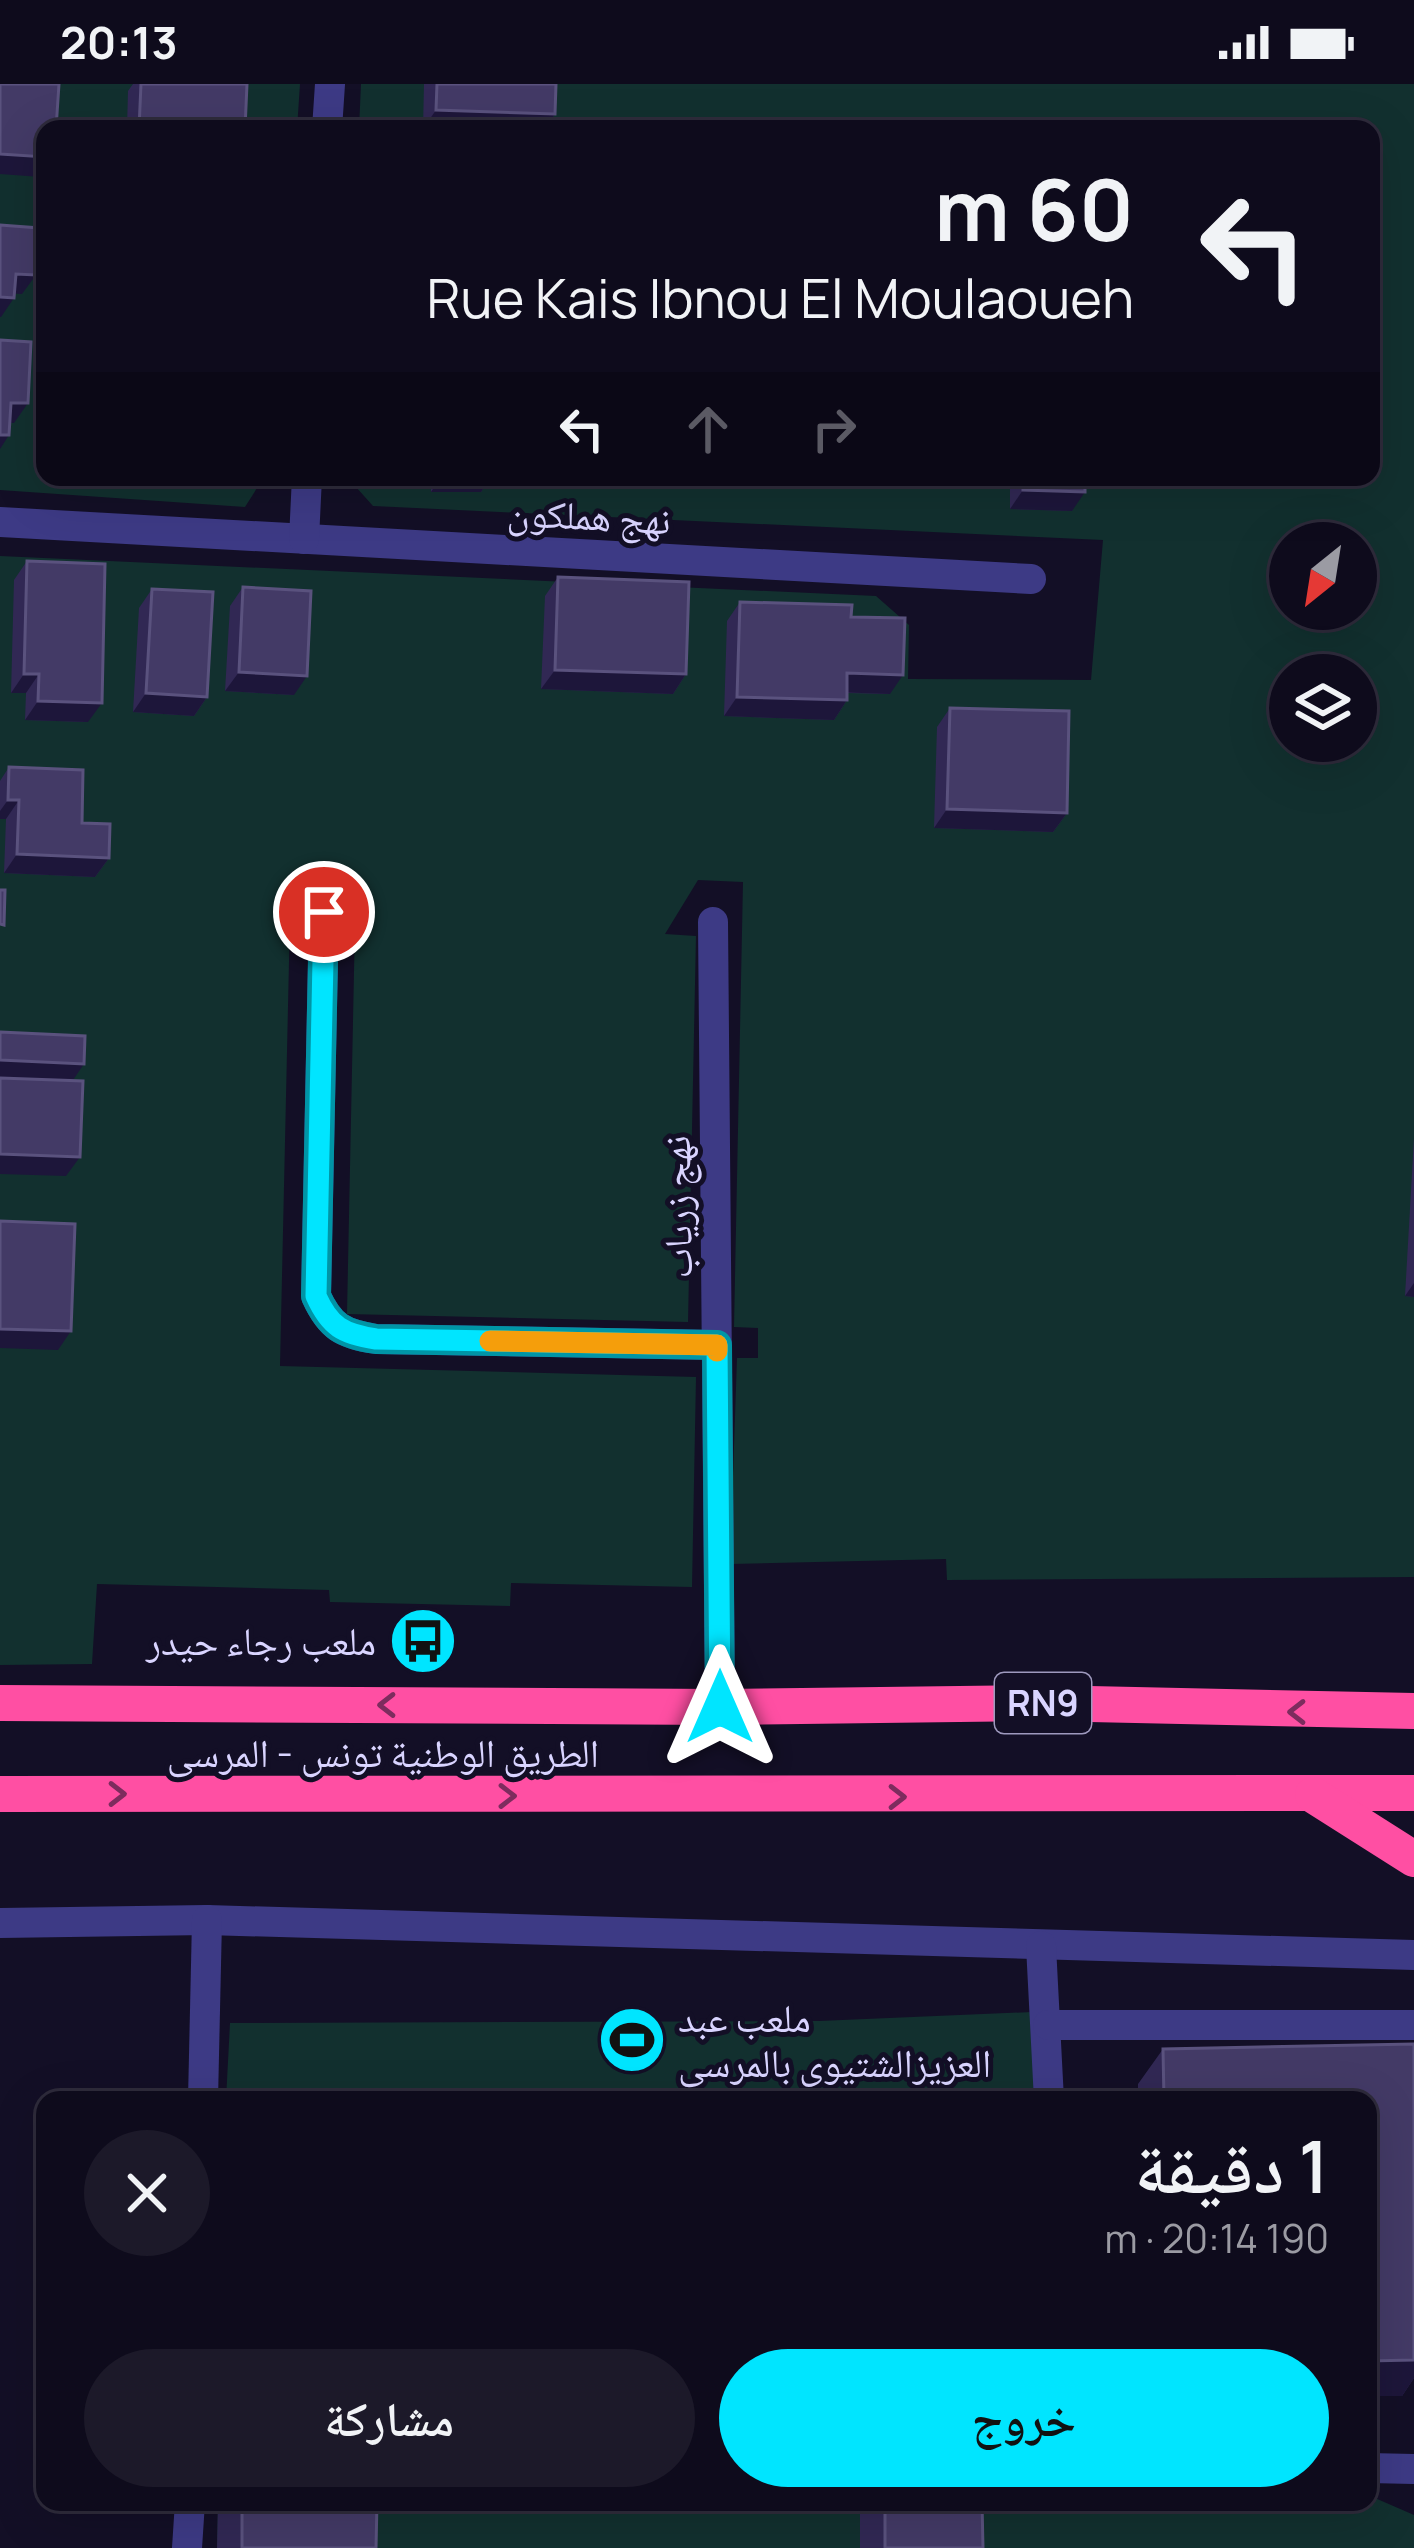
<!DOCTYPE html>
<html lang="ar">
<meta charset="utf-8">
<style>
body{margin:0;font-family:Manrope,"Noto Naskh Arabic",sans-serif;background:#1c1929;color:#f1f3f6;direction:rtl;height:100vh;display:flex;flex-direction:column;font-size:45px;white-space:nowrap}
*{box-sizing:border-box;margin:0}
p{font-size:39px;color:#9b9ba3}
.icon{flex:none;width:66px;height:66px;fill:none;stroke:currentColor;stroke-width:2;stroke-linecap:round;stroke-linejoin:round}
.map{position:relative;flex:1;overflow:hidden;direction:ltr}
.sheet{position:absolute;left:36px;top:2007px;width:1341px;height:420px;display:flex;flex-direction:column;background:#0e0b1c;border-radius:24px;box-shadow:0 12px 48px #0002,0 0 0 3px #2e2b3b;direction:rtl}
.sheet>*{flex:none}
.top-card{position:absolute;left:36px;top:36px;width:1344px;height:366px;border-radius:24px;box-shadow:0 12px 48px #0002,0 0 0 3px #2e2b3b;direction:rtl;background:#0e0b1c;color:#f1f3f6;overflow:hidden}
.needle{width:78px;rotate:210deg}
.fabs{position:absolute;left:1269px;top:438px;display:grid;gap:24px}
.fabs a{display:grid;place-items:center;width:108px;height:108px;border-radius:50%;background:#0e0b1c;box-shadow:0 12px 48px #0002,0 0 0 3px #2e2b3b;font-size:60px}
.pin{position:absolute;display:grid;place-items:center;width:102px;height:102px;color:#fff;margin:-51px;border:6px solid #fff;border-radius:50%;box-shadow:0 3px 12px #0007}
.me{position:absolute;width:132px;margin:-66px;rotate:0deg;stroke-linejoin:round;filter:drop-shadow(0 0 9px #0008)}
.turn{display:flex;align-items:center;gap:42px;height:252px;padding:0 48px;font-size:54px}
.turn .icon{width:156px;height:156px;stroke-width:2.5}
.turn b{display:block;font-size:84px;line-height:102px}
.lanes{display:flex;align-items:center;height:114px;padding:0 48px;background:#0003;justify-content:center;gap:60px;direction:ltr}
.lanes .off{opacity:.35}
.round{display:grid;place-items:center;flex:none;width:126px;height:126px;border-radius:63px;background:#1c1929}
.headline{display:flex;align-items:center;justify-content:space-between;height:204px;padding:0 48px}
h1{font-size:72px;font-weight:600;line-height:90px}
.button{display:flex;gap:24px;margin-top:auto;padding:24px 48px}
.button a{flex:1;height:138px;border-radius:72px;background:#00e5ff;color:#111;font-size:48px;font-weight:600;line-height:138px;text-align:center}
.button a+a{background:#1c1929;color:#f1f3f6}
.status{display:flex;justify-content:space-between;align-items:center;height:84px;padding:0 60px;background:#0e0b1c;direction:ltr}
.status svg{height:33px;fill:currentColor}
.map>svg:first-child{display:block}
</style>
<div class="status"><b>20:13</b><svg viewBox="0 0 49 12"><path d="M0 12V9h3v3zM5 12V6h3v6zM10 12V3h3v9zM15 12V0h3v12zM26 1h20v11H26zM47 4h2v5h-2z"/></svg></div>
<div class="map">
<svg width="1414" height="2464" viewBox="0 0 1414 2464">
<rect width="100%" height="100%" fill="#130f26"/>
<!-- green -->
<g fill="#12302f" fill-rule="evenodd">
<polygon points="0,0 300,0 297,45 45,45 45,393 264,393 245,423 0,406"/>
<path d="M361,0h1053v1493l-467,3 -1,-21 -216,5 7,-206h21v-30l-24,-1 9,-445 -45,-2 -33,54 31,2 -8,386 -341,-8 9,-440 -65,-2 -11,494 416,11 -4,210 -181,-4 -1,23 -180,-4 -1,-12 -232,-6 -5,80 -92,1v-1109l876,40 33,29 -1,54 183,1 12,-140 -730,-34 -26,-29h1024v-348h-1012zM1290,459h66v66h-66zM1290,591h66v66h-66z"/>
<polygon points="1032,1928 1036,2016 226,2016 230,1939 819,1937"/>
<polygon points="1368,2411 1414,2431 1414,2464 217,2464 218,2418 1368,2418"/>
</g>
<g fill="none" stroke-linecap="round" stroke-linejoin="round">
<!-- minor -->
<g stroke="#3d3a85" stroke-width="30">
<polyline points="327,45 330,0"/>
<polyline points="0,438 1031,495"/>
<polyline points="304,455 307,393"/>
<path d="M324,828l-8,384c14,31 27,38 60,43l341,6"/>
<polyline points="713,838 720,1623"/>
<polyline points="0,1839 207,1836 1414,1871"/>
<polyline points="1041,1862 1049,2016"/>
<polyline points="1048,1941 1414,1941"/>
<polyline points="203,2016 207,1836"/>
<polyline points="1368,2384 1414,2385"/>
<polyline points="187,2464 190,2418"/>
</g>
<!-- highway -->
<g stroke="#ff4fa3" stroke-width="36">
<polyline points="0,1619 720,1623 1044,1619 1414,1627"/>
<polyline points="0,1710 1414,1709"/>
<polyline points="1313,1711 1414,1775"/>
</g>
</g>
<!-- wall -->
<g fill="#312854">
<polygon points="133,0 247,0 245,45 127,45 128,7"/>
<polygon points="424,0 556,0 555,30 544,45 423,45"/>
<polygon points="431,393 491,393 481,408 431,408"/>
<polygon points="932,393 1085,393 1072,427 1010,425 1010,402 932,400"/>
<polygon points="27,477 88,638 25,636 26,609 11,609 14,496"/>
<polygon points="558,493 686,590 673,610 541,605 545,512"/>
<polygon points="243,503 294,611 225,607 230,522"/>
<polygon points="152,505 207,613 194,632 133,628 139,524"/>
<polygon points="740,518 851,533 890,610 847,609 847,616 834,636 724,632 727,537"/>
<polygon points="950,624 1067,729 1053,748 934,744 937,643"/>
<polygon points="9,683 82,739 109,774 95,793 4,789 6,735 0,735 0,697"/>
<polygon points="1414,1054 1414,1213 1405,1212"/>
<polygon points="1414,1960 1414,2294 1402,2312 1368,2312 1368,2016 1138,2016 1138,2000 1163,1965"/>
<polygon points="218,2418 377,2418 376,2464 217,2464"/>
<polygon points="860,2418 982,2418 983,2464 860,2464"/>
</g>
<!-- shaded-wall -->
<g fill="#1d163a">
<polygon points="436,26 555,30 544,45 423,45"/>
<polygon points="0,70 45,73 45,87 41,93 0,90"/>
<polygon points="16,190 36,191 22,210 3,209"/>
<polygon points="0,213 14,214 1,233 0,233"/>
<polygon points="11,319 28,319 14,339 0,338"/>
<polygon points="0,351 9,351 0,365"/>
<polygon points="441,393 491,393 481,408 431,408"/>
<polygon points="626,393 681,393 673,404 621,401"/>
<polygon points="937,393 1016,393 1010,402 932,400"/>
<polygon points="1023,406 1085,408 1072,427 1010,425"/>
<polygon points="555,586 686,590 673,610 541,605"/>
<polygon points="239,588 307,592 294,611 225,607"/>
<polygon points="847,589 903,591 890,610 834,608"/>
<polygon points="24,590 39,590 26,609 11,609"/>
<polygon points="146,609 207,613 194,632 133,628"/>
<polygon points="737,613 847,616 834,636 724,632"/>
<polygon points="38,617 102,619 88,638 25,636"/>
<polygon points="8,716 19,716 6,735 0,735 0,727"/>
<polygon points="947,725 1067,729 1053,748 934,744"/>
<polygon points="17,770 109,774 95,793 4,789"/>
<polygon points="0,976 84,980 71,999 0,996"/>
<polygon points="0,1070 80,1073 66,1092 0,1090"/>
<polygon points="1414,1199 1414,1213 1405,1212"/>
<polygon points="0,1245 71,1247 58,1266 0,1264"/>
<polygon points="1414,2276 1414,2294 1402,2312 1368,2312 1368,2277"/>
</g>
<!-- building -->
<g fill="#433a66" stroke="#5a527e" stroke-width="3">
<polygon points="0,0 59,0 56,45 45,45 45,73 0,70"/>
<polygon points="141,0 247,0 245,45 139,45"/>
<polygon points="437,0 556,0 555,30 436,26"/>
<polygon points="0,141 39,144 36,191 16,190 14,214 0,213"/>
<polygon points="0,256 31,258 28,319 11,319 9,351 0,351"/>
<polygon points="1023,393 1085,393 1085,408 1023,406"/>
<polygon points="27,477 105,480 102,619 38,617 39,590 24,590"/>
<polygon points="558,493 689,498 686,590 555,586"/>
<polygon points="243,503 311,507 307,592 239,588"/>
<polygon points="152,505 213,508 207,613 146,609"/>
<polygon points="740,518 852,521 851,533 905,534 903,591 847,589 847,616 737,613"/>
<polygon points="950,624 1069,627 1067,729 947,725"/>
<polygon points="9,683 83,686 82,739 110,740 109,774 17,770 19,716 8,716"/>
<polygon points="0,806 5,806 4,841 0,840"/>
<polygon points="0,948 85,952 84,980 0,976"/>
<polygon points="0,994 83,997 80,1073 0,1070"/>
<polygon points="0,1137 75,1140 71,1247 0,1245"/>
<polygon points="1414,1960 1414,2276 1368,2277 1368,2016 1164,2016 1163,1965"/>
<polygon points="242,2418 377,2418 376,2464 242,2464"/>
<polygon points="885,2418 982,2418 983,2464 885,2464"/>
</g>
<!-- one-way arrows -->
<defs><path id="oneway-chevron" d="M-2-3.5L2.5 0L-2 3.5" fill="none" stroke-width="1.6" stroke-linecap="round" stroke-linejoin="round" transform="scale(3)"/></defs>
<g stroke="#7d2c5e">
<use href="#oneway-chevron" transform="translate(387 1621) rotate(-180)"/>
<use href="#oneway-chevron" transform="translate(1297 1628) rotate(180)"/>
<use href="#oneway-chevron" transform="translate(117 1710)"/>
<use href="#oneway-chevron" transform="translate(507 1712)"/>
<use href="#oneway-chevron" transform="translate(897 1713)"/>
</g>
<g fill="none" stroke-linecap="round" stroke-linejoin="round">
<defs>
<path id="route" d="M324,828l-8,384c14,31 27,38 60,43l341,6 3,362"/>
</defs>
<!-- route casing -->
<use href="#route" stroke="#0095a6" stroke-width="30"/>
<!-- route -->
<use href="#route" stroke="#00e5ff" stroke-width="21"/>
<!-- slow -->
<polyline stroke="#f59e0b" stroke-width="21" points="490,1257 717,1261 717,1267"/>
</g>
<!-- icons -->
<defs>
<symbol id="bus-disc" viewBox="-11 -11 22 22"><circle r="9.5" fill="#00e5ff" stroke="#130f26"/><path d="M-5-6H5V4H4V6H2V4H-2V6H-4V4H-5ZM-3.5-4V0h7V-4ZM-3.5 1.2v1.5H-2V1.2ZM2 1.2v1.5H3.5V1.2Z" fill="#111"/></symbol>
<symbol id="stadium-disc" viewBox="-11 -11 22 22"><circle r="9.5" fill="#00e5ff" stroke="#130f26"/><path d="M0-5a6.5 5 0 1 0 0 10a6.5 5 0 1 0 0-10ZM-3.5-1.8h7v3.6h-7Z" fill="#111"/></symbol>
</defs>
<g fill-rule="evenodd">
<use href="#bus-disc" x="385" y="1519" width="76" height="76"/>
<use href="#stadium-disc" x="594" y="1918" width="76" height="76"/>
</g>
<g text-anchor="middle" stroke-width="10" stroke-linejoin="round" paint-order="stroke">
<!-- shield labels -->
<rect fill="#130f26" stroke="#9e99be" stroke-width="3" x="995" y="1589" width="96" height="60" rx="9"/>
<g font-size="36" font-weight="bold" fill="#d9d4ff">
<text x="1043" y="1632">RN9</text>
</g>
<!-- street labels -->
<g font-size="39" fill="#d9d4ff" stroke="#130f26">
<text transform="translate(589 432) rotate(3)" y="14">نهج هملكون</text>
<text transform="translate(677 1123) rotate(-91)" y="14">نهج زرياب</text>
<text x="383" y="1683">الطريق الوطنية تونس - المرسى</text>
</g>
<!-- poi labels -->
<g font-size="39" fill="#d9d4ff" stroke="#130f26" text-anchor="end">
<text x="376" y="1571">ملعب رجاء حيدر</text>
<text x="678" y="1948" text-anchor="start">ملعب عبد<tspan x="678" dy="45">العزيزالشتيوي بالمرسى</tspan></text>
</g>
</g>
</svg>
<div class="fabs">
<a><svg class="needle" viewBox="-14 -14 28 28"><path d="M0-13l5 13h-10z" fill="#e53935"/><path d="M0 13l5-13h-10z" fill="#9b9ba3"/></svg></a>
<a><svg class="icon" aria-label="layers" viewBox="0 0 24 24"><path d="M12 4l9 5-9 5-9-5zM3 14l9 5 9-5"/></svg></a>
</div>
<div class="pin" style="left:324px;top:828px;background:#d93025"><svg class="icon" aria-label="arrive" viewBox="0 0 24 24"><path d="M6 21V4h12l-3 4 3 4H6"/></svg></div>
<svg class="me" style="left:720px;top:1623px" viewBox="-20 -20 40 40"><path d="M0-17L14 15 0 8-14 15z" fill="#00e5ff" stroke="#fff" stroke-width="4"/></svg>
<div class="top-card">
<div class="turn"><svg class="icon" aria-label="left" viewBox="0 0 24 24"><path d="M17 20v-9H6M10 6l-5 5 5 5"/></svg><div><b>60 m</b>Rue Kais Ibnou El Moulaoueh</div></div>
<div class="lanes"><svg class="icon" aria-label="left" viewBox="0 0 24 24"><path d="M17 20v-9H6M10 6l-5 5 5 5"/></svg><svg class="icon off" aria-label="ahead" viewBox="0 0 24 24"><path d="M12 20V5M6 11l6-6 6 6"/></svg><svg class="icon off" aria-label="right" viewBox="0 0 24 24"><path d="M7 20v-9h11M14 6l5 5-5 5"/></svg></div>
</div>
<section class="sheet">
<div class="headline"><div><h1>1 دقيقة</h1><p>190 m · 20:14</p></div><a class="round"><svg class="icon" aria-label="close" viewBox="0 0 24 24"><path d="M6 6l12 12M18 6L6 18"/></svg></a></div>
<div class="button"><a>خروج</a><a>مشاركة</a></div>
</section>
</div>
